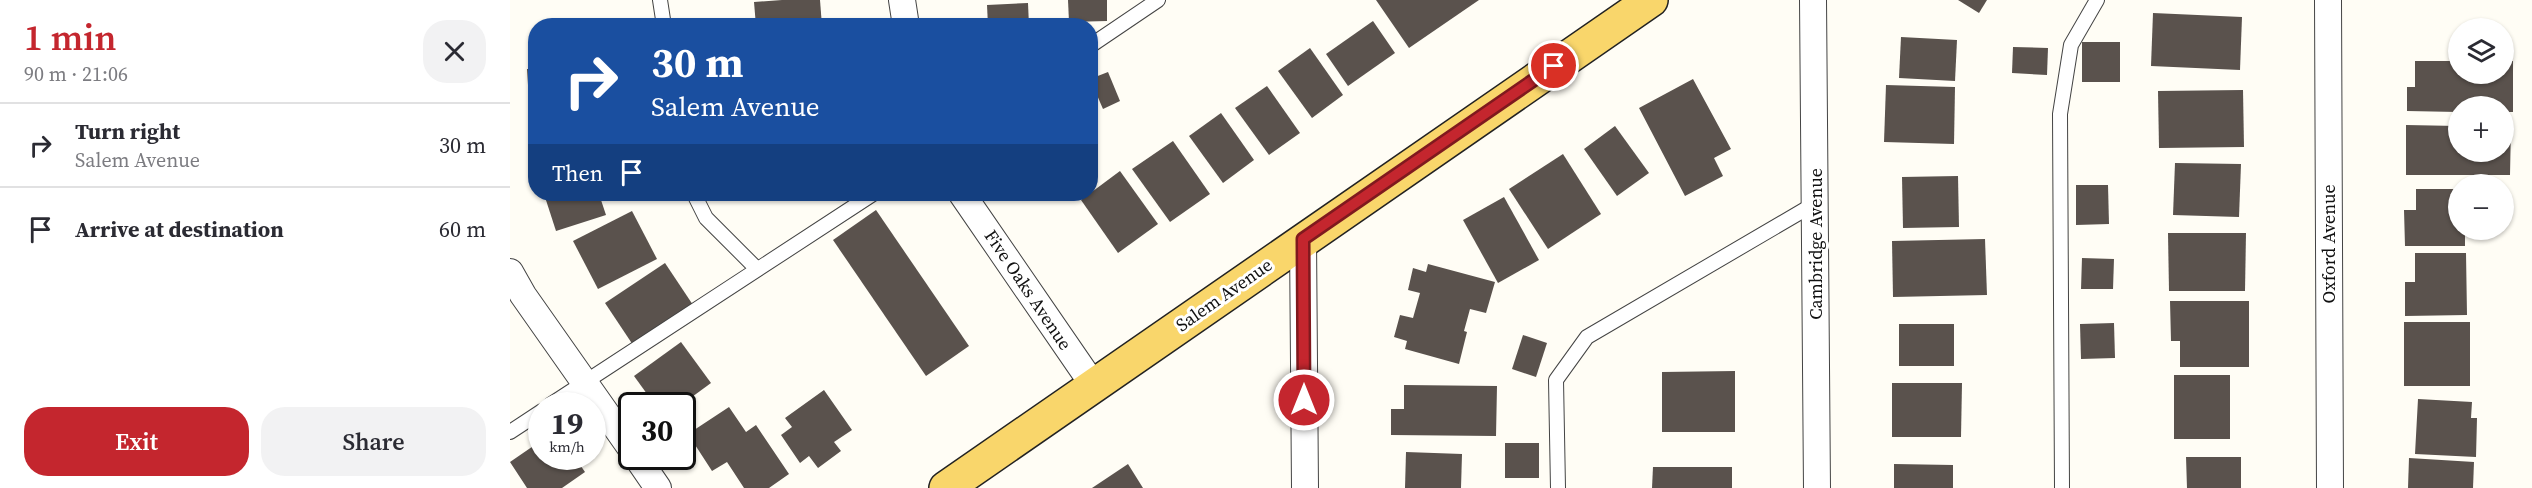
<!DOCTYPE html>
<meta charset="utf-8">
<style>
body{margin:0;font-family:"Source Serif 4",serif;background:#f2f2f3;color:#2b2b33;height:100vh;display:flex;flex-direction:column;font-size:22px;white-space:nowrap}
*{box-sizing:border-box;margin:0}
p{font-size:20px;color:#7c7c81}
.icon{flex:none;width:33px;height:33px;fill:none;stroke:currentColor;stroke-width:2;stroke-linecap:round;stroke-linejoin:round}
.map{position:relative;flex:1;overflow:hidden}
.sheet{display:flex;flex-direction:column;background:#fff;width:510px}
.sheet>*{flex:none}
.banner{position:absolute;left:18px;top:18px;width:570px;height:183px;border-radius:24px;box-shadow:0 2px 4px #0004;background:#1a4fa0;color:#fff;overflow:hidden}
.tools{position:absolute;left:1938px;top:18px;display:grid;gap:12px}
.tools a{display:grid;place-items:center;width:66px;height:66px;border-radius:50%;background:#fff;box-shadow:0 2px 4px #0004;font-size:30px}
.speed{position:absolute;left:18px;top:392px;display:flex;gap:12px;font-size:30px;font-weight:700;text-align:center}
.speed>*{display:grid;place-content:center;width:78px;height:78px;border-radius:50%;background:#fff;box-shadow:0 2px 4px #0004;line-height:1}
.speed small{font-size:15px;font-weight:400}
.speed .limit{border:3px solid #111;border-radius:9px;background:#fff;color:#111}
.pin{position:absolute;display:grid;place-items:center;width:51px;height:51px;color:#fff;margin:-26px;border:3px solid #fff;border-radius:50%;box-shadow:0 2px 6px #0007}
.me{position:absolute;width:66px;margin:-33px;rotate:0deg;stroke-linejoin:round;filter:drop-shadow(0 0 4px #0008)}
.turn{display:flex;align-items:center;gap:21px;height:126px;padding:0 24px;font-size:27px}
.turn .icon{width:78px;height:78px;stroke-width:2.5}
.turn b{display:block;font-size:42px;line-height:51px}
.then{display:flex;align-items:center;height:57px;padding:0 24px;background:#0003;gap:12px;font-size:22px}
.round{display:grid;place-items:center;flex:none;width:63px;height:63px;border-radius:24px;background:#f2f2f3}
.overview{display:flex;align-items:center;justify-content:space-between;height:102px;padding:0 24px}
h1{font-size:36px;font-weight:600;line-height:45px;color:#c4262e}
.cta{display:flex;gap:12px;margin-top:auto;padding:12px 24px}
.cta a{flex:1;height:69px;border-radius:24px;background:#c4262e;color:#fff;font-size:24px;font-weight:600;line-height:69px;text-align:center}
.cta a+a{background:#f2f2f3;color:#2b2b33}
ul{padding:0;list-style:none}
li{display:flex;align-items:center;gap:18px;height:84px;padding:0 24px;border-top:2px solid #e1e1e2}
li div{flex:1}
li b{display:block;font-size:22px}
li em{font-style:normal}
main{display:flex;flex:1;min-height:0}
.map>svg:first-child{display:block}
</style>
<main>
<section class="sheet">
<div class="overview"><div><h1>1 min</h1><p>90 m · 21:06</p></div><a class="round"><svg class="icon" aria-label="close" viewBox="0 0 24 24"><path d="M6 6l12 12M18 6L6 18"/></svg></a></div>
<ul>
<li><svg class="icon" aria-label="right" viewBox="0 0 24 24"><path d="M7 20v-9h11M14 6l5 5-5 5"/></svg><div><b>Turn right</b><p>Salem Avenue</p></div><em>30 m</em></li>
<li><svg class="icon" aria-label="arrive" viewBox="0 0 24 24"><path d="M6 21V4h12l-3 4 3 4H6"/></svg><div><b>Arrive at destination</b></div><em>60 m</em></li>
</ul>
<div class="cta"><a>Exit</a><a>Share</a></div>
</section>
<div class="map">
<svg width="2022" height="488" viewBox="0 0 2022 488">
<rect width="100%" height="100%" fill="#fffdf5"/>
<!-- building -->
<g fill="#5a524d">
<polygon points="272,0 310,0 312,26 246,26 244,2"/>
<polygon points="558,0 597,0 597,21 559,22"/>
<polygon points="866,0 969,0 899,48"/>
<polygon points="1448,0 1477,0 1469,13"/>
<polygon points="518,3 519,26 478,26 477,5"/>
<polygon points="1643,13 1732,17 1730,70 1641,66"/>
<polygon points="863,21 885,53 838,86 816,54"/>
<polygon points="1391,37 1447,40 1445,81 1389,78"/>
<rect x="1572" y="42" width="38" height="40"/>
<polygon points="1503,47 1538,48 1537,75 1502,73"/>
<polygon points="800,48 833,95 802,118 768,71"/>
<polygon points="1905,61 1948,61 1948,74 1994,74 1994,61 2003,61 2003,112 1994,112 1994,106 1948,106 1948,112 1897,111 1897,87 1905,87"/>
<polygon points="17,69 26,69 26,117 20,118"/>
<polygon points="598,72 610,101 593,109 580,79"/>
<polygon points="1183,79 1221,149 1204,158 1213,176 1175,196 1129,108"/>
<polygon points="1376,85 1445,87 1444,144 1374,142"/>
<polygon points="757,86 790,133 759,155 725,108"/>
<polygon points="1733,90 1734,147 1649,148 1648,91"/>
<polygon points="711,113 744,160 713,183 679,136"/>
<polygon points="1896,125 1948,126 1948,152 1994,152 1994,126 2001,126 2000,175 1896,175"/>
<polygon points="1105,126 1139,173 1107,196 1074,149"/>
<polygon points="21,127 26,127 26,174 23,174"/>
<polygon points="663,141 700,194 660,222 622,169"/>
<polygon points="1053,154 1091,214 1038,249 999,189"/>
<polygon points="1665,163 1731,164 1729,217 1663,215"/>
<polygon points="610,171 648,224 608,253 571,200"/>
<polygon points="1448,176 1449,227 1393,228 1392,177"/>
<polygon points="1566,185 1598,185 1599,224 1566,225"/>
<polygon points="1906,189 1948,189 1948,230 1955,230 1955,246 1895,246 1894,210 1906,210"/>
<polygon points="34,194 89,194 96,215 46,231"/>
<polygon points="994,197 1029,260 988,283 953,220"/>
<polygon points="366,210 459,346 416,376 323,240"/>
<polygon points="122,211 147,259 88,289 63,241"/>
<polygon points="1658,233 1736,233 1735,291 1659,291"/>
<polygon points="1475,239 1477,295 1383,297 1382,241"/>
<polygon points="1905,253 1956,253 1957,315 1895,316 1895,282 1905,282"/>
<polygon points="1572,258 1604,259 1603,289 1571,289"/>
<polygon points="155,263 183,305 123,345 95,303"/>
<polygon points="918,264 985,282 976,313 960,309 954,331 957,332 949,364 895,349 897,341 884,337 890,315 903,318 910,293 898,290 903,268 916,272"/>
<polygon points="1660,301 1739,301 1739,367 1670,367 1670,341 1661,341"/>
<rect x="1894" y="322" width="66" height="64"/>
<polygon points="1604,323 1605,358 1571,359 1570,324"/>
<rect x="1389" y="324" width="55" height="42"/>
<polygon points="1013,335 1037,343 1026,377 1002,369"/>
<polygon points="171,342 201,383 171,405 145,405 124,376"/>
<polygon points="1225,371 1225,432 1152,432 1152,372"/>
<rect x="1664" y="375" width="56" height="64"/>
<polygon points="1382,383 1452,383 1451,437 1382,437"/>
<polygon points="894,385 987,386 986,436 881,435 881,409 894,409"/>
<polygon points="314,390 342,430 324,442 331,451 308,468 299,456 290,463 271,435 282,427 275,418"/>
<polygon points="1908,399 1962,402 1961,418 1967,418 1966,457 1905,454"/>
<polygon points="219,407 236,432 246,425 279,474 259,488 234,488 217,462 202,471 178,434"/>
<polygon points="32,440 32,456 64,456 75,472 52,488 17,488 0,462"/>
<rect x="995" y="443" width="34" height="35"/>
<polygon points="896,452 952,454 951,488 895,488"/>
<polygon points="1676,457 1731,457 1731,488 1677,488"/>
<polygon points="1899,458 1964,462 1963,488 1898,488"/>
<polygon points="618,464 633,488 582,488"/>
<polygon points="1384,464 1443,465 1443,488 1384,488"/>
<polygon points="1143,467 1222,467 1222,488 1142,488"/>
</g>
<g fill="none" stroke-linecap="round" stroke-linejoin="round">
<defs>
<g id="service">
<polyline points="150,0 154,26"/>
<polyline points="580,46 648,0"/>
<polyline points="184,194 196,218 247,269"/>
<polyline points="40,405 363,194"/>
<polyline points="0,432 32,411"/>
<polyline points="1048,488 1046,380 1077,337 1306,203"/>
<polyline points="1552,488 1550,114 1561,45 1587,0"/>
</g>
<g id="minor">
<polyline points="392,0 396,26"/>
<polyline points="1303,0 1307,488"/>
<polyline points="1818,0 1820,488"/>
<polyline points="452,194 584,386"/>
<polyline points="793,239 795,488"/>
<polyline points="0,272 13,295 122,450"/>
<polyline points="126,456 148,488"/>
</g>
<polyline id="primary" points="436,488 1141,0"/>
</defs>
<!-- service casing -->
<use href="#service" stroke="#444" stroke-width="16"/>
<!-- minor casing -->
<use href="#minor" stroke="#444" stroke-width="28"/>
<!-- primary casing -->
<use href="#primary" stroke="#222" stroke-width="36"/>
<!-- service -->
<use href="#service" stroke="#fff" stroke-width="14"/>
<!-- minor -->
<use href="#minor" stroke="#fff" stroke-width="26"/>
<!-- primary -->
<use href="#primary" stroke="#f9d66b" stroke-width="33"/>
</g>
<g fill="none" stroke-linecap="round" stroke-linejoin="round">
<defs>
<polyline id="route" points="794,400 793,239 1044,66"/>
</defs>
<!-- route casing -->
<use href="#route" stroke="#7f191e" stroke-width="15"/>
<!-- route -->
<use href="#route" stroke="#c4262e" stroke-width="10"/>
</g>
<g text-anchor="middle" stroke-width="6" stroke-linejoin="round" paint-order="stroke">
<!-- street labels -->
<g font-size="18" fill="#111" stroke="#fff">
<text transform="translate(1306 244) rotate(-90)" y="6">Cambridge Avenue</text>
<text transform="translate(1819 244) rotate(-90)" y="6">Oxford Avenue</text>
<text transform="translate(518 290) rotate(56)" y="6">Five Oaks Avenue</text>
<text transform="translate(714 295) rotate(-35)" y="6">Salem Avenue</text>
</g>
</g>
</svg>
<div class="tools">
<a><svg class="icon" aria-label="layers" viewBox="0 0 24 24"><path d="M12 4l9 5-9 5-9-5zM3 14l9 5 9-5"/></svg></a>
<a>+</a>
<a>−</a>
</div>
<div class="speed"><div>19<small>km/h</small></div><div class="limit">30</div></div>
<div class="pin" style="left:1044px;top:66px;background:#d93025"><svg class="icon" aria-label="arrive" viewBox="0 0 24 24"><path d="M6 21V4h12l-3 4 3 4H6"/></svg></div>
<svg class="me" style="left:794px;top:400px" viewBox="-20 -20 40 40"><circle r="17" fill="#c4262e" stroke="#fff" stroke-width="3"/><path d="M0-11L8 9 0 5-8 9z" fill="#fff"/></svg>
<div class="banner">
<div class="turn"><svg class="icon" aria-label="right" viewBox="0 0 24 24"><path d="M7 20v-9h11M14 6l5 5-5 5"/></svg><div><b>30 m</b>Salem Avenue</div></div>
<div class="then">Then<svg class="icon" aria-label="arrive" viewBox="0 0 24 24"><path d="M6 21V4h12l-3 4 3 4H6"/></svg></div>
</div>
</div>
</main>
